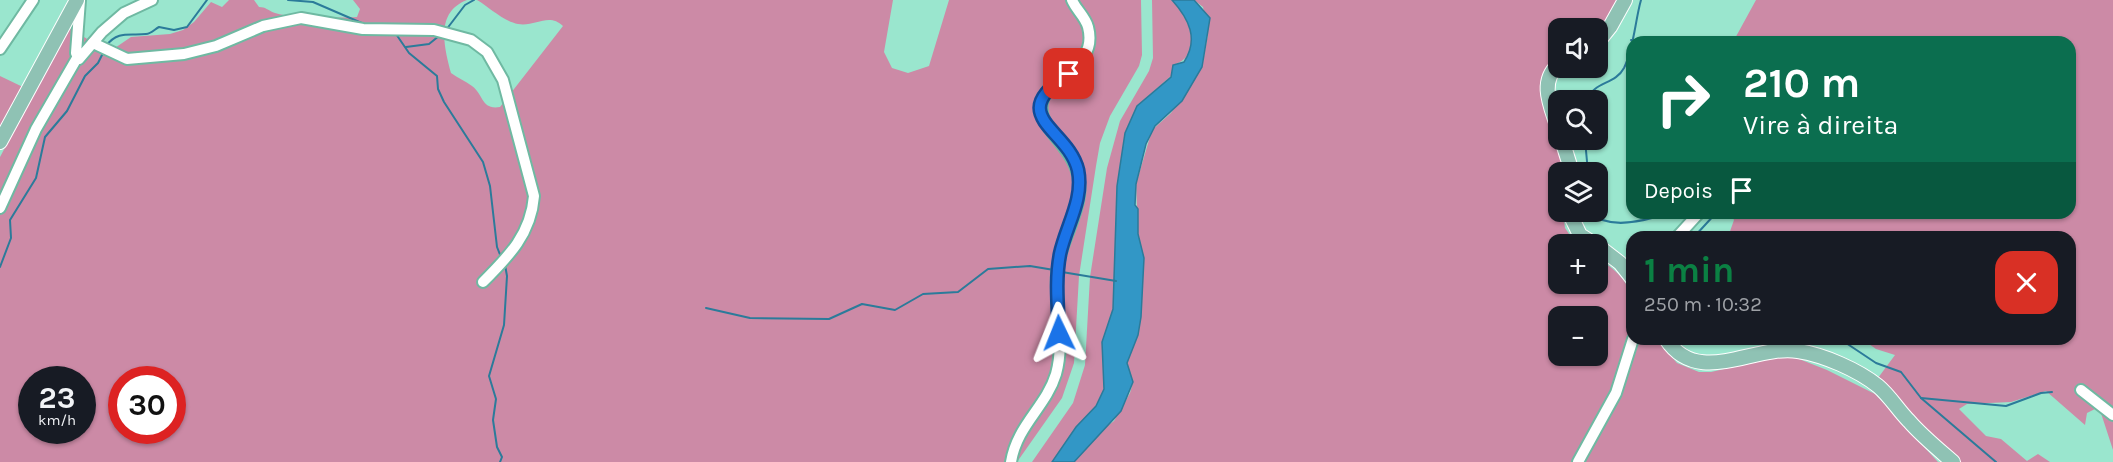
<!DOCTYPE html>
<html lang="pt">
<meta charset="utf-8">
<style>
body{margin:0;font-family:Karla,sans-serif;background:#20242c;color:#f1f3f6;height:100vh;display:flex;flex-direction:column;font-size:22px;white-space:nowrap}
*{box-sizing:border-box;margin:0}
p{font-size:20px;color:#9ea1a6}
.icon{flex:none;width:33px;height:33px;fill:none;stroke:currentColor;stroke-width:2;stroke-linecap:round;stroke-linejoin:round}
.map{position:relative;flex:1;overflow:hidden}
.panel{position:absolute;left:1626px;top:231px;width:450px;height:114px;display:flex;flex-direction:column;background:#171b24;border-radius:18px;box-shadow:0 2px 4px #0004}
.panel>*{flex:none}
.top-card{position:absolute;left:1626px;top:36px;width:450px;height:183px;border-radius:18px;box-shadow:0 2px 4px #0004;background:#0b6e4f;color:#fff;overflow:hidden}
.controls{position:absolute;left:1548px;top:18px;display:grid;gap:12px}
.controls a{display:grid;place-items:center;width:60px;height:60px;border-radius:12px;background:#171b24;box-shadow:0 2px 4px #0004;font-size:30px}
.speed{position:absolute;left:18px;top:366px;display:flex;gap:12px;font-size:30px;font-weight:700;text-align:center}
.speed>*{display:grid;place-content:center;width:78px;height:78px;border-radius:50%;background:#171b24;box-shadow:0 2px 4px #0004;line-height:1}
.speed small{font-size:15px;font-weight:400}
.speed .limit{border:9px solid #d22;background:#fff;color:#111}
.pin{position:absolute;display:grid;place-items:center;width:51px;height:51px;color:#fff;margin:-26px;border-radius:12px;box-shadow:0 3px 9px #0006}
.me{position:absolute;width:66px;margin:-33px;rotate:358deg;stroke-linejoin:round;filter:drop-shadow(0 0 4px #0008)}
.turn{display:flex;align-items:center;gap:21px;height:126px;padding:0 18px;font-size:27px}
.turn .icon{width:78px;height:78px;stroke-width:2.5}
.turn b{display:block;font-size:42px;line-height:51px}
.then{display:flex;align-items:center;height:57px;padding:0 18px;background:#0003;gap:12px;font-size:22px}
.round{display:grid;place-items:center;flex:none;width:63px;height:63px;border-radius:18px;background:#20242c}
.headline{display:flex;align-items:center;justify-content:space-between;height:102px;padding:0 18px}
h1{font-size:36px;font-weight:700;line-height:45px;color:#0b8043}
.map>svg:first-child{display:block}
</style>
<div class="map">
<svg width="2113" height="462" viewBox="0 0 2113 462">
<rect width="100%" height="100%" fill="#9ae6ce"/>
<!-- green -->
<g fill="#cc8aa6" fill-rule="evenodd">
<path d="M229,0h25l5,7c7,0 8,3 16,6 18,6 63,5 82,4l3,-8 -7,-9h114c-32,12 -23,47 -16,73 7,5 14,8 21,13 12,9 9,24 28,21l63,-81c-14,-14 -28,1 -45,-2 -15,-3 -29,-17 -41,-24h416l-9,52 8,16 16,5 21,-7 20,-66h192l1,55 -3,11 -29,50 -10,27 -4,23 -17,110 -5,87 -12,35 -45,64h-1017v-305l69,-129 40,24 22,-15 39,-3 13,-4 11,-8 17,-20 11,5zM32,380h50v50h-50zM122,380h50v50h-50z"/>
<path d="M1152,0h20c17,19 34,54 1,65l-2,11 -34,30 -12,27 -8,53 -4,123 -11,33 2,47 -8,17 -20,21 -24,35h-20l41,-59 12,-38 5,-88 17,-109 13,-47 29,-50 4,-13z"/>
<path d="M1194,0h424l-20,34v-6h-40l-6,98 13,46h-7v40h5l2,16 11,16h-18v40h40v-26c39,26 34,38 34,81h24l21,24 22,9h12l70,-16 13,1 33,13 48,24 63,68h-864l25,-30 15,-11 16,-28 3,-11 -6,-19 11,-28 6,-77 -6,-24 -2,-50 16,-54 19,-17 31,-46 6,-33 -5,-27zM1558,316h40v40h-40z"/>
<polygon points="1756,0 2113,0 2113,450 2099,407 2087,413 2085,425 2046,391 2011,402 1967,404 1959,409 1986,436 2001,439 2027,461 2038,454 2050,462 1954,462 1875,382 1895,355 1876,349 1862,339 2070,339 2070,237 1728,237 1734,220 1730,213 2070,213 2070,42 1733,42"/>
<polygon points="0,76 25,88 0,133"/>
</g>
<!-- water -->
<path fill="#3297c6" stroke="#2b7b9a" stroke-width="1.5" d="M1172,0h22l16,18 -8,49 -20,34 -27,25 -9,18 -10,40 -1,21 3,4v25l6,24 -3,59 -3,18 -11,28 6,19 -12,29 -47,51h-22l24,-35 20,-21 8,-17 -2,-47 11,-33 4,-123 8,-53 12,-27 34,-29 2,-12 11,-3c15,-23 5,-43 -12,-62z"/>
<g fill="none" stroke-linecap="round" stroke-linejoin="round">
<!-- stream -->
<g stroke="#2b7b9a" stroke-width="2">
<polyline points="288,0 313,2 364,24"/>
<polyline points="446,30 465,5 474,0"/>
<polyline points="396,34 409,53 437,76 438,89 444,102 483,162 490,186 497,247 501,257"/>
<polyline points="1631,40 1661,42"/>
<path d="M106,46c12,-16 24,-10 40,-12 5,0 9,-5 13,-7l15,3 13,-3 20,-27"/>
<polyline points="406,47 429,44 439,36"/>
<path d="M1587,100c7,-19 28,-15 37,-32 10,-20 11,-47 17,-68"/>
<polyline points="1585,140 1588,172"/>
<path d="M1589,212c20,19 56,9 79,1"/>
<polyline points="1694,237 1716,213"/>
<polyline points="0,267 11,238 10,220 36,178 45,137 67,111 85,76 98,63 104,51"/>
<polyline points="1062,272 1116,281"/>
<polyline points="706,308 750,318 829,319 862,304 895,310 923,294 958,292 988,269 1030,266 1054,270"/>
<polyline points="1840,339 1876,363 1901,372 1921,398 1996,462"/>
<polyline points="1921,398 2006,406 2041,393 2052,392"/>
<polyline points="500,462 502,457 497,447 493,420 496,399 489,376 504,325 507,276 505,265"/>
</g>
<defs>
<g id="minor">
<polyline points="80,0 76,53 79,59 102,32 124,13 152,0"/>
<path d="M93,43l34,16 57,-5 32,-8 47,-20 38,-8 62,11 71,1 37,10 16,12 16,28 31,116c-3,38 -25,60 -51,86"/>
<polyline points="0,49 33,0"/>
<polyline points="0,208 36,129 77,58"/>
<polyline points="1677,237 1699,213"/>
<polyline points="2081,390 2113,415"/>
<path d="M1011,462c6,-37 35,-55 45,-88 9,-32 -1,-67 1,-100 2,-29 19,-53 22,-78 6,-49 -43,-62 -37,-93 5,-29 57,-34 46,-76 -3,-11 -12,-17 -16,-27"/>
<polyline points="1578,462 1616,393 1633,339"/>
</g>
<g id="major">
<polyline points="1598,42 1610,27 1625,0"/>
<path d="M1558,65c-20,18 -6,43 0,64"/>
<polyline points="1562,140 1572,172"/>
<polyline points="0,142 77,0"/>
<polyline points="1569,212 1580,235 1594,244"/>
<polyline points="1598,246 1620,263 1632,278"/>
<path d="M1666,339c32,49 88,5 132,12 26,4 60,19 80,35 12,10 20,24 31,35 13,15 29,28 44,41"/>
</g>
</defs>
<!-- minor casing -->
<use href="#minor" stroke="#6fb9a2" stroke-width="14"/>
<!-- major casing -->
<use href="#major" stroke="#fff" stroke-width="16"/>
<!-- minor -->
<use href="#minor" stroke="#fff" stroke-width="10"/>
<!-- major -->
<use href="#major" stroke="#8fc2b4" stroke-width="14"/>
</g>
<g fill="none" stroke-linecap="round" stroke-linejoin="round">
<defs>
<path id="route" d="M1059,333c-1,-26 -4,-53 1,-79 6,-28 24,-54 18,-84 -10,-42 -75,-54 -9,-96"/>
</defs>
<!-- route casing -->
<use href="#route" stroke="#114b97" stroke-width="15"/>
<!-- route -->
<use href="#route" stroke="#1a73e8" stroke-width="10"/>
</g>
</svg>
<div class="controls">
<a><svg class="icon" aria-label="sound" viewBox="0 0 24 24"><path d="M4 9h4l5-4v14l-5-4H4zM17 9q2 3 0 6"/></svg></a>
<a><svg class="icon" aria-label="search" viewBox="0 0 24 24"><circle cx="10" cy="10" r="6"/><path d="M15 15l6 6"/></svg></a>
<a><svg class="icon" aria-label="layers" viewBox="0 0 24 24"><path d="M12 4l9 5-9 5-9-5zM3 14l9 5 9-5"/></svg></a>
<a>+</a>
<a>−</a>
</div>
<div class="speed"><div>23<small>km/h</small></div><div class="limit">30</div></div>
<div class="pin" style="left:1069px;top:74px;background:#d93025"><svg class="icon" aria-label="arrive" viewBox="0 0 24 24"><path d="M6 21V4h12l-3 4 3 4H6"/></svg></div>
<svg class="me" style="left:1059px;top:333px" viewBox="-20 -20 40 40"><path d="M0-17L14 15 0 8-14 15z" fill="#1a73e8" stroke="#fff" stroke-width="4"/></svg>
<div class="top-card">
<div class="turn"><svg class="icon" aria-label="right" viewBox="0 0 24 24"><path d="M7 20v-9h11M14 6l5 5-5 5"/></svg><div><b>210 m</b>Vire à direita</div></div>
<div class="then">Depois<svg class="icon" aria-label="arrive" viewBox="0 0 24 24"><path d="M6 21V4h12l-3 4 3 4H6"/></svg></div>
</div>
<section class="panel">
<div class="headline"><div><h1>1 min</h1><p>250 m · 10:32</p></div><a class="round" style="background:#d93025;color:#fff"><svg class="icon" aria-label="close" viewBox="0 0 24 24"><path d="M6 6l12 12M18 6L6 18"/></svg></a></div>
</section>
</div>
